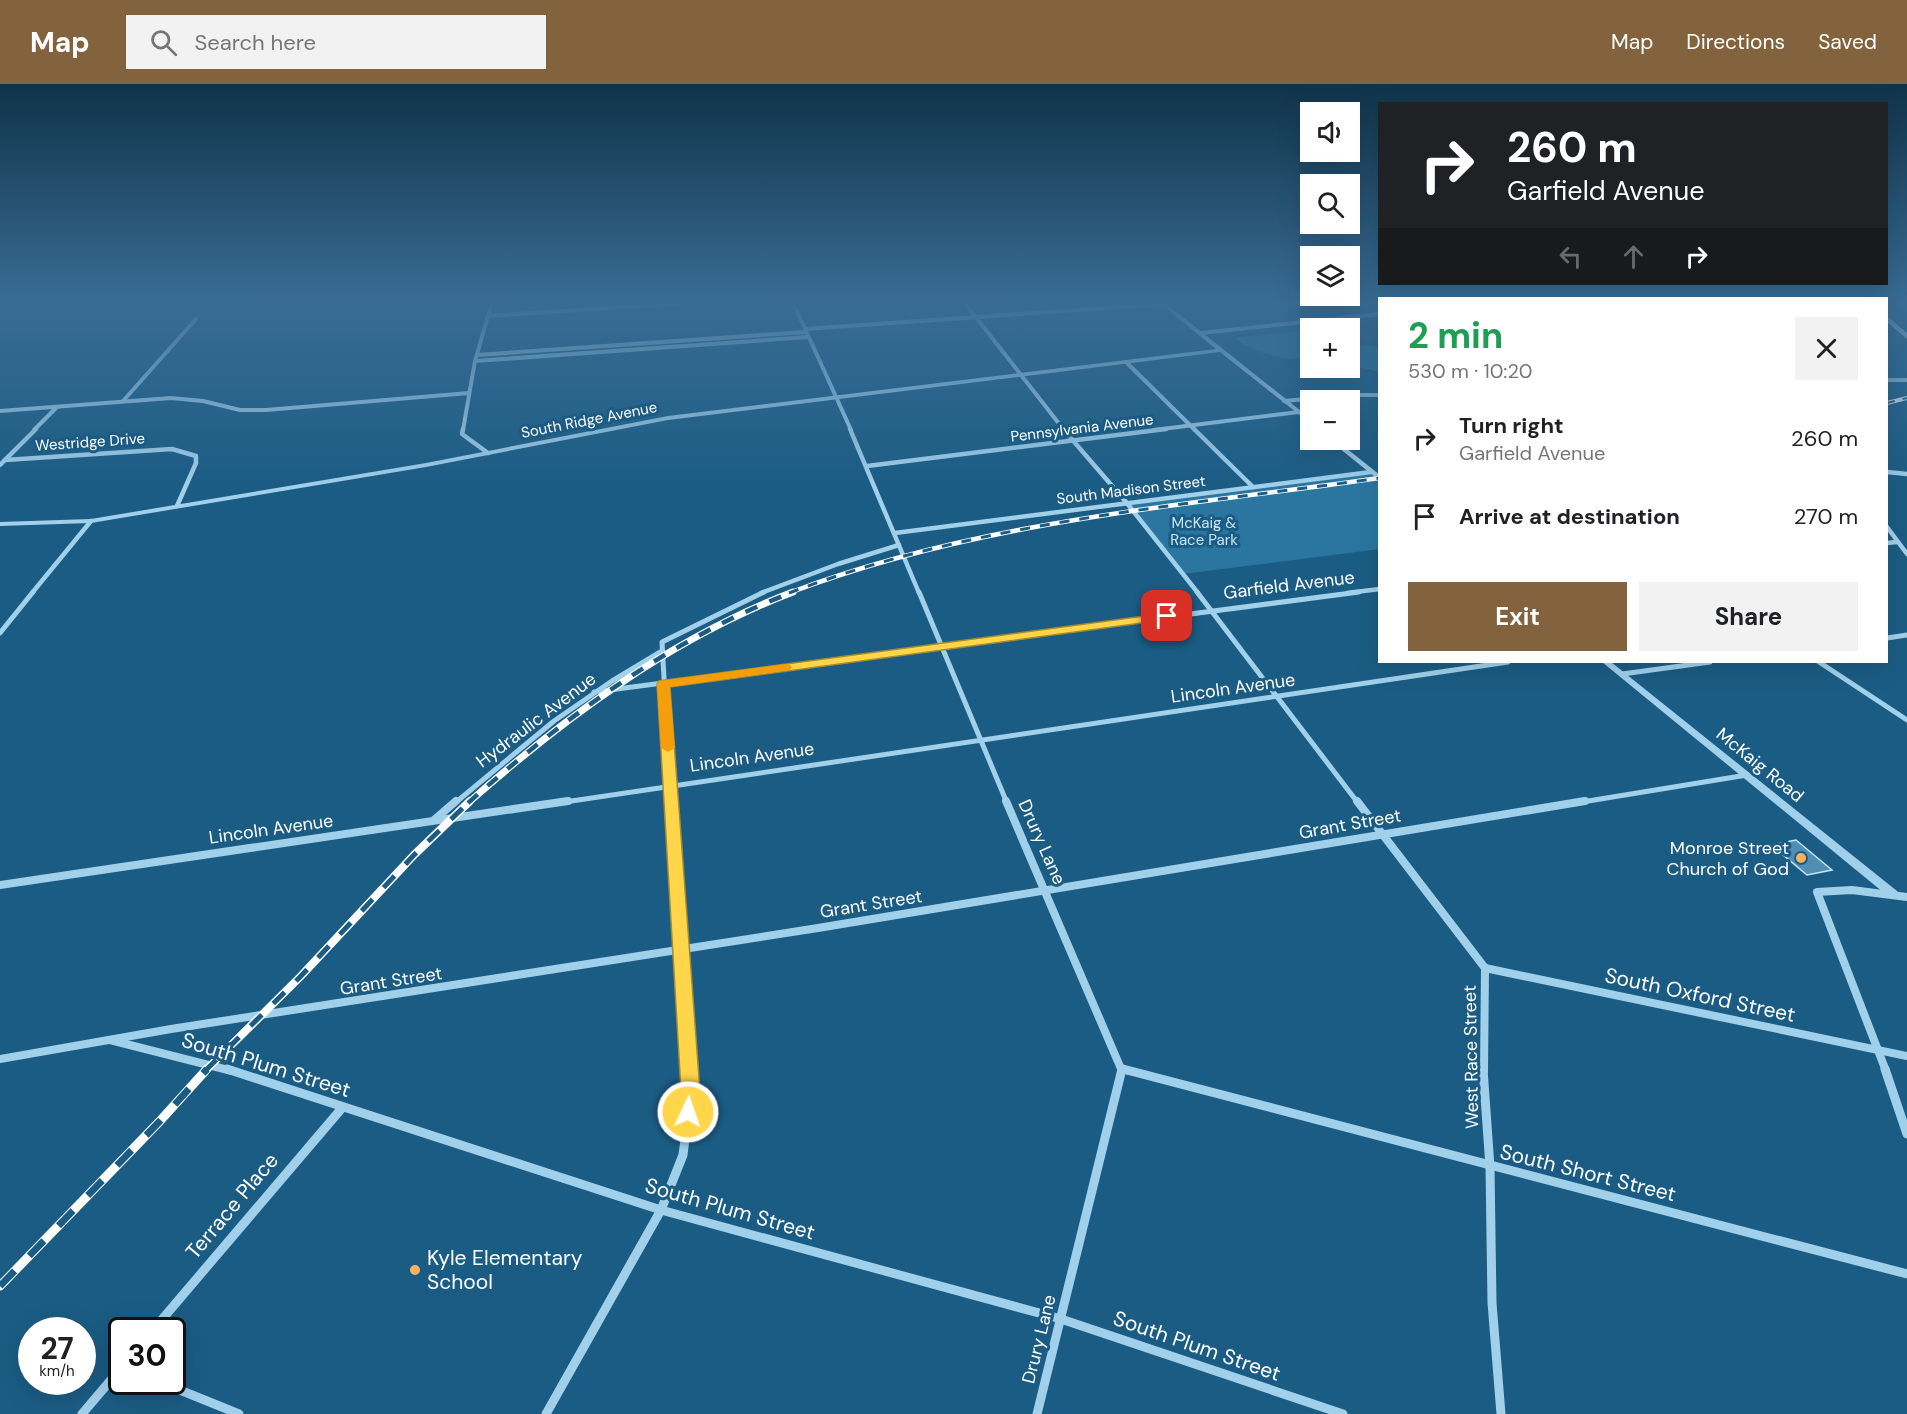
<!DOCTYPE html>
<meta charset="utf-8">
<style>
body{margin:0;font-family:"DM Sans",sans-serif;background:#f2f2f2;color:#202124;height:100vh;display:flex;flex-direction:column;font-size:22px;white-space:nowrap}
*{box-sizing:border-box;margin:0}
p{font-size:20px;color:#757577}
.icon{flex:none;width:33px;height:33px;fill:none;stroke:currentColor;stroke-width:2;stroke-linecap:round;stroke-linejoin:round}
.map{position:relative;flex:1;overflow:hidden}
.sheet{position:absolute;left:1378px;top:213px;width:510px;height:366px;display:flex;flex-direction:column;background:#fff;border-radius:0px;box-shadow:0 6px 24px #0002}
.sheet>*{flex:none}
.hud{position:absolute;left:1378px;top:18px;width:510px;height:183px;border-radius:0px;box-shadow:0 6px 24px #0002;background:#202124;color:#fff;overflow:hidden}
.tools{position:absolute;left:1300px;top:18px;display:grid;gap:12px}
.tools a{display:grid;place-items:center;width:60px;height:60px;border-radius:0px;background:#fff;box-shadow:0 6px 24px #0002;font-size:30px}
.speed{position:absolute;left:18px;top:1233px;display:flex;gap:12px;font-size:30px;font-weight:700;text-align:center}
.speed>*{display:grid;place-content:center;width:78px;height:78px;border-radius:50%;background:#fff;box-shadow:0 6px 24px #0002;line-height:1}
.speed small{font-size:15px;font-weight:400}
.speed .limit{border:3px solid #111;border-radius:9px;background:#fff;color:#111}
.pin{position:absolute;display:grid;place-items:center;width:51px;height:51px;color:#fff;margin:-26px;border-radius:12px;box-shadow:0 3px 9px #0006}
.me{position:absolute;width:66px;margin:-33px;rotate:3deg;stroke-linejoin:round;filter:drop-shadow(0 0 4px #0008)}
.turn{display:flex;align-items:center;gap:21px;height:126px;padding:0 30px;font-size:27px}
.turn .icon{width:78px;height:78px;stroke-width:2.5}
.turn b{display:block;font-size:42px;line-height:51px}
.lanes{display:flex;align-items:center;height:57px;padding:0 30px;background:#0003;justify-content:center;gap:30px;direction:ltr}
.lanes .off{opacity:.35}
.round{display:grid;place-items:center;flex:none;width:63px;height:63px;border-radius:0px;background:#f2f2f2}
.summary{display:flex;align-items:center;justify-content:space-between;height:102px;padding:0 30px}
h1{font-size:36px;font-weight:700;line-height:45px;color:#1e9e55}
.action{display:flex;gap:12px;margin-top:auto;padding:12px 30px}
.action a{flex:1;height:69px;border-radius:0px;background:#83623e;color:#fff;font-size:24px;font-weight:700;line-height:69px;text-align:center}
.action a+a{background:#f2f2f2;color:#202124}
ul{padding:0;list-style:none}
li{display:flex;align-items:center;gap:18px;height:78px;padding:0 30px}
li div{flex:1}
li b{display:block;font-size:22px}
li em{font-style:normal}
header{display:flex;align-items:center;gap:36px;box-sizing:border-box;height:84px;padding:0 30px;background:#83623e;color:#fff}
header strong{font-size:28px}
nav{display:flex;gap:33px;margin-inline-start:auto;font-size:21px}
.search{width:420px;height:54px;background:#f2f2f2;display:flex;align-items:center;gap:15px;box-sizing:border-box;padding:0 21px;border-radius:0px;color:#757577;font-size:22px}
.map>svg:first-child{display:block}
</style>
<header>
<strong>Map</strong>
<div class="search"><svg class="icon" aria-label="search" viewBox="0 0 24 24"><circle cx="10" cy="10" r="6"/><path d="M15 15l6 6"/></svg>Search here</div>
<nav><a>Map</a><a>Directions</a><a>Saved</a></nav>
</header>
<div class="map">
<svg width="1907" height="1330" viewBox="0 0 1907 1330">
<rect width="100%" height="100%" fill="#1b5c84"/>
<!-- green -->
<g fill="#2a76a1">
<path d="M1300,247l11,6v23c-28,-1 -53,-5 -76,-22z"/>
<polygon points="1350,262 1380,262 1380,288 1350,281"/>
<polygon points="1371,388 1380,395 1380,465 1182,490 1126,418"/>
</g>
<!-- building -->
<polygon fill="#508fb3" stroke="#c6e6f8" stroke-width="1.5" points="1796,756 1832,786 1807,791 1771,761"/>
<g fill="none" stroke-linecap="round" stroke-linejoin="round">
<!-- minor-far4 -->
<g stroke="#a1d0eb" stroke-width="4">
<polyline points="793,218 851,346"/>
<polyline points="964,218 1064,346"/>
<polyline points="487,232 700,218"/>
<polyline points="805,245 1163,220"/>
<polyline points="1200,249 1380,230"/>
<polyline points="477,271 805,248"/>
<polyline points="475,277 808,253"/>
<polyline points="1126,278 1195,346"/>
<polyline points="1887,296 1907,296"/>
<polyline points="123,317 196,235"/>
<polyline points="1284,317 1349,311 1380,311"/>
<polyline points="0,327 171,314 203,317 240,326 266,326 469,309"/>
<polyline points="34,346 57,323"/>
<polyline points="463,346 475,277 492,218"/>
<polyline points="1154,346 1299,328"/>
</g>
<!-- minor-far3 -->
<g stroke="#a1d0eb" stroke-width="4.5">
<polyline points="463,345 462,350 488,369"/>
<polyline points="850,345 919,509"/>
<polyline points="1063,345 1126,418 1198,509"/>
<polyline points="1194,345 1253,403"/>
<polyline points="5,376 172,365 196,372 196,379 177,422"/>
<polyline points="0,381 36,345"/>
<polyline points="867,382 1166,345"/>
<polyline points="1887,388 1907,390"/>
<polyline points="1887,443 1907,470"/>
<polyline points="895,449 1371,388"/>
<polyline points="1887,459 1897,458"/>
<polyline points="32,509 91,437"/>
<polyline points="761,509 838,480 899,461"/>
<polyline points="1347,509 1380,505"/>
</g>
<!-- minor-far2 -->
<g stroke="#a1d0eb" stroke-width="5">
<polyline points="919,508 1007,719"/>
<polyline points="1197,508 1358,719"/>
<polyline points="0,549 33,508"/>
<polyline points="1887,554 1907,551"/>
<polyline points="1819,578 1907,636"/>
<polyline points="1622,590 1710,578"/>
<polyline points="594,608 1359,508"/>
<polyline points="455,719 554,637 612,597 662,567"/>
<polyline points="558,719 1508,578"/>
<polyline points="671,719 662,558 764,508"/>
<polyline points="1576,719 1747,691"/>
</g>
<!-- minor-far1 -->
<g stroke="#a1d0eb" stroke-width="8">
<polyline points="671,717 689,987"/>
<polyline points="1006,717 1122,987"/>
<polyline points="1357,717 1485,884 1484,987"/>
<polyline points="434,736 456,717"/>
<polyline points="0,801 568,717"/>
<polyline points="1485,884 1907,972"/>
<polyline points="110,956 232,987"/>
<polyline points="0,975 171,945 818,844 1585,717"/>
<polyline points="1122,985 1129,987"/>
<polyline points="1886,987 1817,808 1852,806 1907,813"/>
</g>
<!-- minor -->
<g stroke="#a1d0eb" stroke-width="9">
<polyline points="227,985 661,1126 1061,1235 1343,1330"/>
<polyline points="1123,985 1907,1190"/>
<polyline points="1483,985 1490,1083 1492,1219 1501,1330"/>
<polyline points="1885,985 1907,1050"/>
<polyline points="153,1246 342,1024"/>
<polyline points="160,1298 239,1330"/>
<polyline points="82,1330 122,1283"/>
<polyline points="546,1330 661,1126 683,1071 691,1007 689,985"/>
<polyline points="1037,1330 1122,985"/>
</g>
<!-- tertiary -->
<g fill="#a1d0eb" fill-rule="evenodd">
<polygon points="1158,218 1164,218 1311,335 1311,340 1220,268 668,336 426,383 91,439 0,442 0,438 91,435 426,379 668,332 1216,265"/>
<polygon points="1329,356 1336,356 1380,391 1380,397"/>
<polygon points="1602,578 1611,578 1897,807 1899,810 1897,813 1889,813"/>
</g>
<!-- primary -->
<polygon fill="#e5f4ff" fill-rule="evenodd" points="1887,232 1907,249 1907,255 1887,238"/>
<defs>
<polyline id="rail-far4" points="1887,319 1907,314"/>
<path id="rail-far3" d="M789,509c189,-72 392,-87 591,-115"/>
<path id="rail-far2" d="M468,719c97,-86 204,-165 325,-211"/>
<polyline id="rail-far1" points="205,987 300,893 414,771 470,717"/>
<polyline id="rail" points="0,1202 159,1038 207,985"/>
</defs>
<!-- rail-far4 casing -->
<use href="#rail-far4" stroke="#fff" stroke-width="4"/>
<!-- rail-far3 casing -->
<use href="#rail-far3" stroke="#fff" stroke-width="4.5"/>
<!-- rail-far2 casing -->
<use href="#rail-far2" stroke="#fff" stroke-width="7"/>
<!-- rail-far1 casing -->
<use href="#rail-far1" stroke="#fff" stroke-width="8"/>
<!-- rail casing -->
<use href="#rail" stroke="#fff" stroke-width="9"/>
<!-- rail-far4 -->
<use href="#rail-far4" stroke="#1b5c84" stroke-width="2" stroke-dasharray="8" stroke-linecap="butt"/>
<!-- rail-far3 -->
<use href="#rail-far3" stroke="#1b5c84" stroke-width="3" stroke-dasharray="10" stroke-linecap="butt"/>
<!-- rail-far2 -->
<use href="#rail-far2" stroke="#1b5c84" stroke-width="4.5" stroke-dasharray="13" stroke-linecap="butt"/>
<!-- rail-far1 -->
<use href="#rail-far1" stroke="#1b5c84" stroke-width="5" stroke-dasharray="16" stroke-linecap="butt"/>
<!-- rail -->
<use href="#rail" stroke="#1b5c84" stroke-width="7" stroke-dasharray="21" stroke-linecap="butt"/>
</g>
<!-- sky -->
<linearGradient id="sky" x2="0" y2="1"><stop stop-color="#0f3349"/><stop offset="0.54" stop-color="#396c94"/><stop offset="1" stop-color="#396c94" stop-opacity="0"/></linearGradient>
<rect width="1907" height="404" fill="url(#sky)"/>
<!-- route -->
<polygon fill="#ffd54a" stroke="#a68a30" stroke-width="1.5" points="1167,529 1173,532 1171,535 670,603 700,1007 695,1034 688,1037 681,1034 679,1028 681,1007 657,600 659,597"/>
<!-- slow -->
<polygon fill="#f59e0b" points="786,580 790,581 792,583 790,586 670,603 675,664 668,668 661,664 657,600 659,597"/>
<!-- markers -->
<g fill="#fdb15d" stroke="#1b5c84" stroke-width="2">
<circle cx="1801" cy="774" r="6"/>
<circle cx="415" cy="1186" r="6"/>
</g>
<g text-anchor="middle" stroke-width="6" stroke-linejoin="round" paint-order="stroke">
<!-- far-street labels -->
<g font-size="15" fill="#fff" stroke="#1b5c84">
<text transform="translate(589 336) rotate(-11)" y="5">South Ridge Avenue</text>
<text transform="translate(1082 344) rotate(-7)" y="5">Pennsylvania Avenue</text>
<text transform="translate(90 358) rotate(-4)" y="5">Westridge Drive</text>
<text transform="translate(1131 406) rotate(-7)" y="5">South Madison Street</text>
</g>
<!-- far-park labels -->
<g font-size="15" fill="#c6e6f8" stroke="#1b5c84">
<text x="1204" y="444">McKaig &amp;<tspan x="1204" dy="17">Race Park</tspan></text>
</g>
<!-- street labels -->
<g font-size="18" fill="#fff" stroke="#1b5c84">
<text transform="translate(1289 501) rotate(-7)" y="6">Garfield Avenue</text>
<text transform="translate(1233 604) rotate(-8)" y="6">Lincoln Avenue</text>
<text transform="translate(536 636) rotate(-37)" y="6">Hydraulic Avenue</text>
<text transform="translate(752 673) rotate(-8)" y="6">Lincoln Avenue</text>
<text transform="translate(1760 681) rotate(39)" y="6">McKaig Road</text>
<text transform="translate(1350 740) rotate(-10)" y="6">Grant Street</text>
<text transform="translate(271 745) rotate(-8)" y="6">Lincoln Avenue</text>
<text transform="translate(1042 758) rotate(66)" y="6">Drury Lane</text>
<text transform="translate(871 820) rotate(-9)" y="6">Grant Street</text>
<text transform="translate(391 897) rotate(-9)" y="6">Grant Street</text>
<text transform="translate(1471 973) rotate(-91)" y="6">West Race Street</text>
<text transform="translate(1039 1255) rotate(-76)" y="6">Drury Lane</text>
</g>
<!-- poi labels -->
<g font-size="18" fill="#fff" stroke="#1b5c84" text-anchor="end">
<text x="1789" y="770">Monroe Street<tspan x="1789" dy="21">Church of God</tspan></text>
</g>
<!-- near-street labels -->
<g font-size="21" fill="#fff" stroke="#1b5c84">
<text transform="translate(1700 911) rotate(12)" y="7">South Oxford Street</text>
<text transform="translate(266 981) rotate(17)" y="7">South Plum Street</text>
<text transform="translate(1588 1089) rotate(14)" y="7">South Short Street</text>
<text transform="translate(232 1122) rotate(-50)" y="7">Terrace Place</text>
<text transform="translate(730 1125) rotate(16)" y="7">South Plum Street</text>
<text transform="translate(1197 1262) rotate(19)" y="7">South Plum Street</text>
</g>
<!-- near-poi labels -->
<g font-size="21" fill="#fff" stroke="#1b5c84" text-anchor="start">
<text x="427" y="1181">Kyle Elementary<tspan x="427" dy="24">School</tspan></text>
</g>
</g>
</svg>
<div class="tools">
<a><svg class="icon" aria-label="sound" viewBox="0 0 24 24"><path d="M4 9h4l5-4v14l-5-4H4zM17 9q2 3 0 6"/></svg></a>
<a><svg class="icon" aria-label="search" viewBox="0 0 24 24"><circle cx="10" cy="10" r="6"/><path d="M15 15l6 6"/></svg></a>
<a><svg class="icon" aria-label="layers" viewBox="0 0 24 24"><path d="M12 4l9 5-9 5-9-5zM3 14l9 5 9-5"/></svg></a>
<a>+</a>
<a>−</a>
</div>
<div class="speed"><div>27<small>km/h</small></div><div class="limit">30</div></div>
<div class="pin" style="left:1167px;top:532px;background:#d93025"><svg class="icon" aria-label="arrive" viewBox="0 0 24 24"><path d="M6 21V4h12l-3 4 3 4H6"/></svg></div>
<svg class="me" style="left:688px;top:1028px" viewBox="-20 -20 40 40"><circle r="17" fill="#ffd54a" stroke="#fff" stroke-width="3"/><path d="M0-11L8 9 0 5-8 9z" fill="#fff"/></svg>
<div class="hud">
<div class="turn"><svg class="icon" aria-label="right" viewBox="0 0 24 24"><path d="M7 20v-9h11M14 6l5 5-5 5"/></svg><div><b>260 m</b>Garfield Avenue</div></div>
<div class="lanes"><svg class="icon off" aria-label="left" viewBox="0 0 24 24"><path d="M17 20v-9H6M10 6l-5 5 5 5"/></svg><svg class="icon off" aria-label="ahead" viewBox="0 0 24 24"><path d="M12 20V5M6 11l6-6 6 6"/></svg><svg class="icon" aria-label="right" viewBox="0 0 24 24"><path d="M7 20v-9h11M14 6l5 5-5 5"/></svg></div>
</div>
<section class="sheet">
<div class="summary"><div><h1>2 min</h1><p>530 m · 10:20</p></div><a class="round"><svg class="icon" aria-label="close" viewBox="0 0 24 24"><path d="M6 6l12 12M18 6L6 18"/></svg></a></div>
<ul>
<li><svg class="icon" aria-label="right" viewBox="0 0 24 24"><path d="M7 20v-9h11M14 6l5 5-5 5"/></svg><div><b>Turn right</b><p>Garfield Avenue</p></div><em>260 m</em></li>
<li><svg class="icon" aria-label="arrive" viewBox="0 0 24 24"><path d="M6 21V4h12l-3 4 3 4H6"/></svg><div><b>Arrive at destination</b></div><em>270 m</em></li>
</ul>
<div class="action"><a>Exit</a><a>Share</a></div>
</section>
</div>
